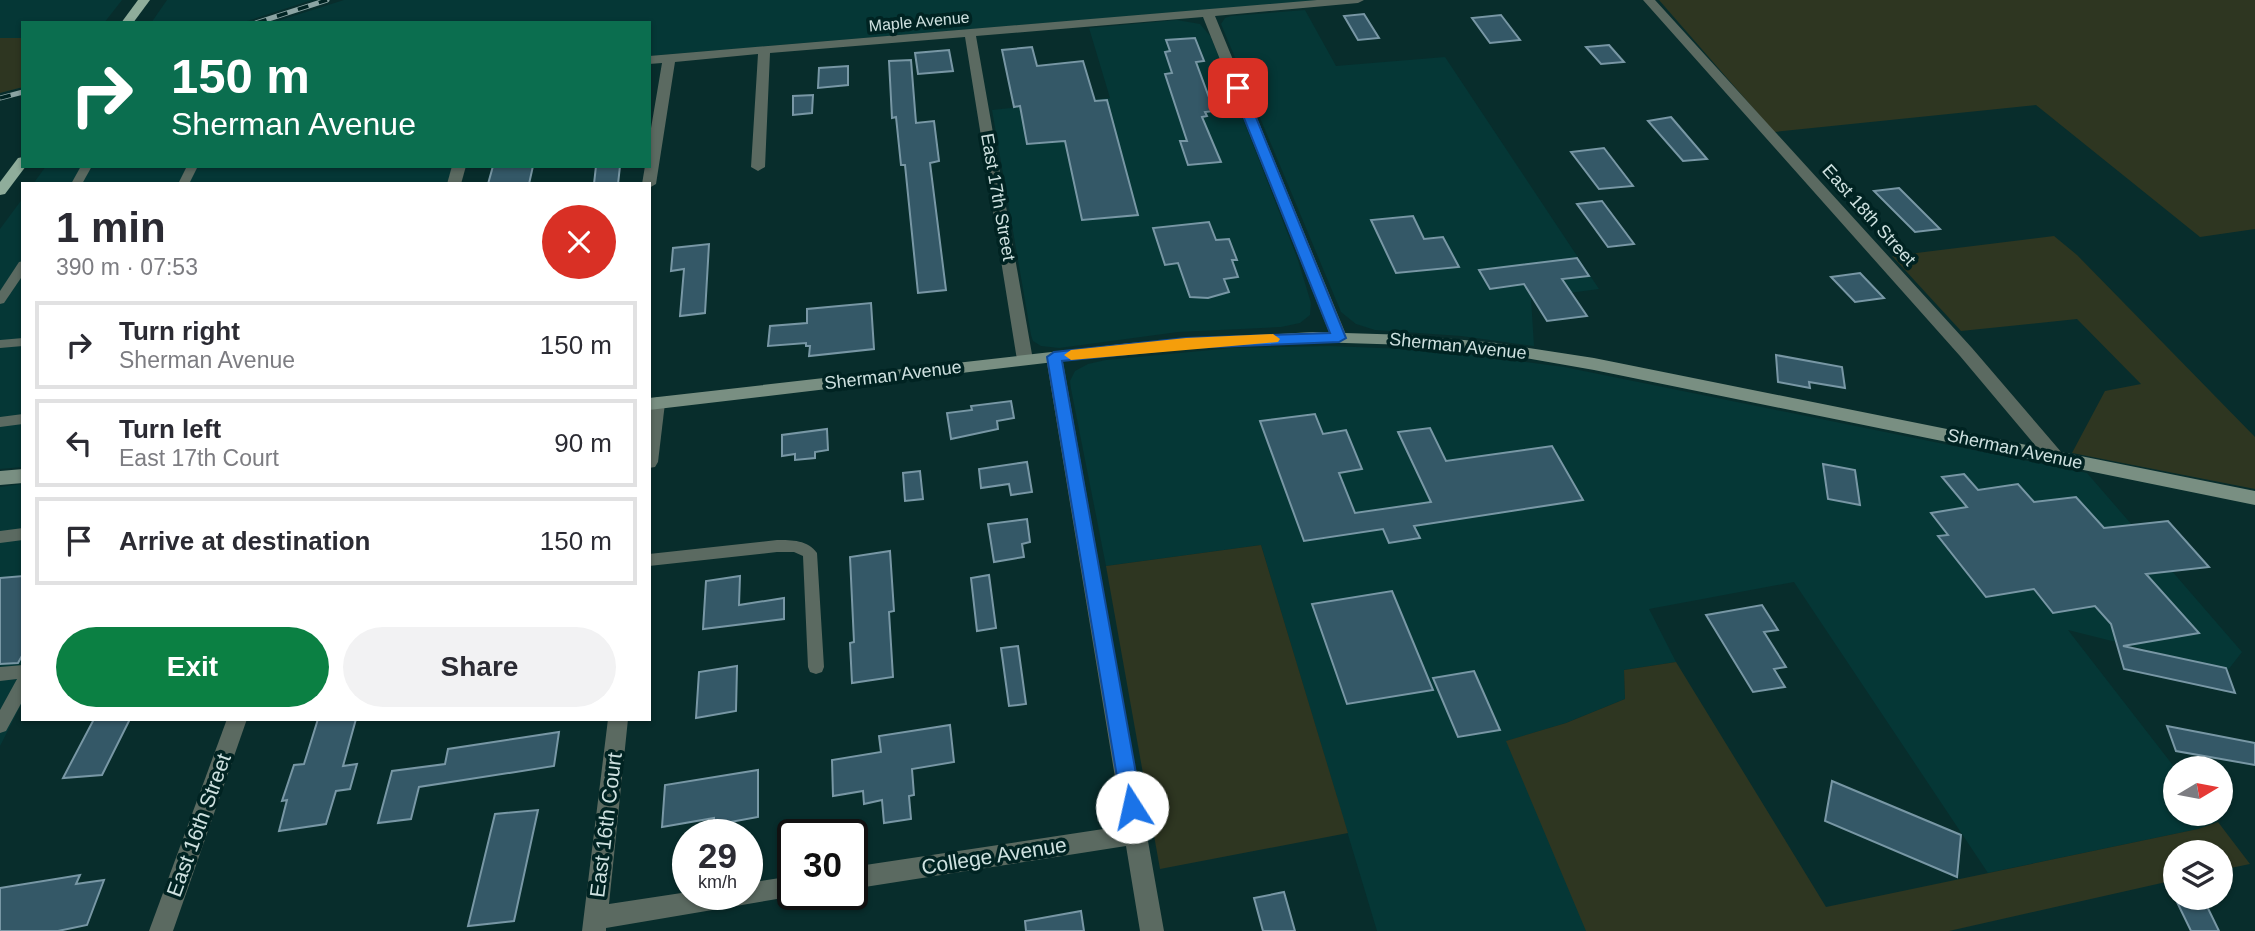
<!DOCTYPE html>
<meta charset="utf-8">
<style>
body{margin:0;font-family:Arial,sans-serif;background:#f2f2f3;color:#2b2b33;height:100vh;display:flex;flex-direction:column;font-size:26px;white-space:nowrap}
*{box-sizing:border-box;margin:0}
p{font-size:23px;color:#7c7c81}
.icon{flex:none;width:38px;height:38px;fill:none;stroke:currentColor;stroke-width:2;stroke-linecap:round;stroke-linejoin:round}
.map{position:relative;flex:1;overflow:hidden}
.drawer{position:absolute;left:21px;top:182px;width:630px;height:539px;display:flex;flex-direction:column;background:#fff;border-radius:0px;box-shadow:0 2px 5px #0004}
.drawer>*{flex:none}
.banner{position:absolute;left:21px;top:21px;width:630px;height:147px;border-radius:0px;box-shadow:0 2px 5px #0004;background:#0b6e4f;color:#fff;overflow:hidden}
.needle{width:46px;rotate:80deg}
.fabs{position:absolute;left:2163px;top:756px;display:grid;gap:14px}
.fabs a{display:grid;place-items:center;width:70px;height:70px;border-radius:50%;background:#fff;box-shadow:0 2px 5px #0004;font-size:35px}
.speed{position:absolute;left:672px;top:819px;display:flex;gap:14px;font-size:35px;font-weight:700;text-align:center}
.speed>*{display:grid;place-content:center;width:91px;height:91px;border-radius:50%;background:#fff;box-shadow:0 2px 5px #0004;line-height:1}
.speed small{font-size:18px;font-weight:400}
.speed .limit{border:4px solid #111;border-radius:10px;background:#fff;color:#111}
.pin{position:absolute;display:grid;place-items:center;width:60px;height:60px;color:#fff;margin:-30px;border-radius:14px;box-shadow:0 4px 10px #0006}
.me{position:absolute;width:77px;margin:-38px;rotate:350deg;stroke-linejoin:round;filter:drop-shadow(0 0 5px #0008)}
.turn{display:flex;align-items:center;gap:24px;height:147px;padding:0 35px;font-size:32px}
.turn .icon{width:91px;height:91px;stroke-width:2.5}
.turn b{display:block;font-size:49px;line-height:60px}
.round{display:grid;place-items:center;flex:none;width:74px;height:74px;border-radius:37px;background:#f2f2f3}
.headline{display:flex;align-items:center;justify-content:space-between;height:119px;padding:0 35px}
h1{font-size:42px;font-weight:700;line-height:52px}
.button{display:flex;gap:14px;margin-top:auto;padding:14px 35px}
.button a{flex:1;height:80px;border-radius:42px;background:#0b8043;color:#fff;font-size:28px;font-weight:700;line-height:80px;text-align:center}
.button a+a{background:#f2f2f3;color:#2b2b33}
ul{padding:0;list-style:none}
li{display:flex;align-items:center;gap:21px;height:88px;margin:0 14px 10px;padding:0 21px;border:4px solid #e1e1e2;border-radius:0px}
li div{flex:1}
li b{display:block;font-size:26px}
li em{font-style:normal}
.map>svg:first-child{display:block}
</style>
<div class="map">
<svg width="2255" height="931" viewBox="0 0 2255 931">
<rect width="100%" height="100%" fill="#082d2c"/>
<!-- built -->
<g fill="#053736">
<polygon points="0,0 122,0 104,23 23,23 23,87 0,93"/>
<polygon points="167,0 312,0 241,23 151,23"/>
<polygon points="344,0 1323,0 649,56 649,23 271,23"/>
<polygon points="1305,10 1336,66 1445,57 1599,289 1531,298 1534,346 1461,336 1375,330 1356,324 1341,312 1221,24 1225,18 1231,16"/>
<polygon points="1177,20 1200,24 1211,37 1298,260 1311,303 1310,315 1300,323 1281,327 1178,332 1059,348 1041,346 1033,341 1031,335 992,110 1110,98 1089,28"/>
<polygon points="46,166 455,166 450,184 33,184"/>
<polygon points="23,198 23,467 0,469 0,229"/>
<polygon points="1329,346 1432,350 1564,367 2087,473 2242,652 2228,670 2068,630 2175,768 2175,814 2211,814 2218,822 2198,829 1988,873 1794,582 1649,609 1676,662 1624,670 1625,699 1566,723 1507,741 1587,931 1377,931 1261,545 1106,566 1071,389 1070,381 1075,371 1088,364 1106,360 1232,348"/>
<polygon points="23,484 23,701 0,746 0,487"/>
</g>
<!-- green -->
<g fill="#2e3621">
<polygon points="1659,0 2255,0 2255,229 2200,237 2036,105 1774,132"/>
<polygon points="0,38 23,38 23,87 0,93"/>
<polygon points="2054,236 2077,255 2255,437 2255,489 2072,453 2105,391 2141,384 2077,319 1961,331 1892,256"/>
<polygon points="1261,545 1348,833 1160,869 1106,566"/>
<polygon points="1676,662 1826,907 2198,829 2218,822 2250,864 2221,870 2221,852 2175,852 2175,880 1949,931 1586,931 1506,741 1566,723 1625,699 1624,670"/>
</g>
<!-- building -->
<g fill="#345867" stroke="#7897a5" stroke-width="2">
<polygon points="1364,14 1379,38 1358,40 1344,16"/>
<polygon points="1501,15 1520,40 1490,43 1472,18"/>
<polygon points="1195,38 1204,61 1196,62 1214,111 1205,112 1207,116 1202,117 1221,162 1188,165 1180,141 1187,141 1165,74 1172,73 1165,52 1170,51 1166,40"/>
<polygon points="1609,45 1624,62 1601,64 1586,47"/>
<polygon points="1032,47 1037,66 1083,61 1095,101 1107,100 1138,215 1082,220 1065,141 1027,144 1020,106 1014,107 1002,50"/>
<polygon points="949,50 953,71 918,74 915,53"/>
<polygon points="911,60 916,123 934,121 939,161 930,163 946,290 918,293 905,165 901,165 896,117 892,118 889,61"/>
<polygon points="848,66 848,85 818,88 819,68"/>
<polygon points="813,95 812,113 793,115 793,96"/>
<polygon points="1671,117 1707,159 1683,161 1648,121"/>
<polygon points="1604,148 1633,186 1599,189 1571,152"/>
<polygon points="493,166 533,166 529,184 488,184"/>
<polygon points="596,166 620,166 618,184 594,184"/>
<polygon points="1899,188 1940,229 1915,232 1874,191"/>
<polygon points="1602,201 1634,244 1608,247 1577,204"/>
<polygon points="1413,216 1424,239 1443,237 1459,267 1396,273 1371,220"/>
<polygon points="1209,222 1216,240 1229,239 1237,260 1232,260 1238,277 1224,279 1229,292 1208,298 1190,297 1178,263 1165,265 1153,228"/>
<polygon points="709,244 705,313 680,316 684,269 671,271 673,248"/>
<polygon points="1577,258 1589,276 1562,279 1587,316 1547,321 1524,284 1490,289 1479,270"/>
<polygon points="1860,273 1884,298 1855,302 1831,277"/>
<polygon points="871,303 874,349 809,356 810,346 806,346 806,343 768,346 770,326 807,323 807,309"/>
<polygon points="1776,355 1842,367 1845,388 1809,382 1810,388 1778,382"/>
<polygon points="1011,401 1014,418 997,421 998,429 951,439 947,413 972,410 971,406"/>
<polygon points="1315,414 1323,434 1346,430 1362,469 1339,473 1355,513 1431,502 1398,432 1430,428 1446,461 1552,446 1583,500 1414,526 1420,538 1389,543 1383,529 1304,541 1260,421"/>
<polygon points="827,429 828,450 815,452 815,458 795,460 795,454 782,456 782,435"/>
<polygon points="1027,462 1032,492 1011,495 1009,484 981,488 979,469"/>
<polygon points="1823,464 1855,470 1860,505 1828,499"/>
<polygon points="920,471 923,499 905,501 903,473"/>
<polygon points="1964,474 1978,490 2018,484 2034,502 2076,497 2104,528 2168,521 2209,567 2146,574 2199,633 2123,646 2226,668 2235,693 2124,669 2111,624 2095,606 2053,613 2034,589 1986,597 1938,536 1948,535 1931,513 1967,507 1942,477"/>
<polygon points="1027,519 1030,542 1022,544 1024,557 994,562 988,524"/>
<polygon points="890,551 894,611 889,612 893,677 852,683 850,643 854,642 850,557"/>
<polygon points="989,575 996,628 977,631 971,578"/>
<polygon points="23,576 23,654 18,663 0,664 0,578"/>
<polygon points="740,576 739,605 784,598 784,619 703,629 706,581"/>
<polygon points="1392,591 1433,690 1347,704 1312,604"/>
<polygon points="1762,605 1778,630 1764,632 1786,667 1774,669 1785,687 1753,692 1706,615"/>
<polygon points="1018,646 1026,704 1009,706 1001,648"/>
<polygon points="737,666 736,711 696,718 699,672"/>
<polygon points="1474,671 1500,730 1458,737 1433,678"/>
<polygon points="94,719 130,719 102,775 63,778"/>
<polygon points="318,719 356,719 343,766 357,764 350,789 336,791 326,824 279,831 287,800 282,801 294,765 304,764"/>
<polygon points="950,725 954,762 912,769 914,795 909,796 911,819 884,823 882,800 864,804 863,791 833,796 832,760 881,752 879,736"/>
<polygon points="2167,726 2255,743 2255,765 2176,751"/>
<polygon points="559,732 554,766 419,787 411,819 378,823 392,771 445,764 448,749"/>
<polygon points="758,770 758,817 714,825 714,818 662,827 665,785"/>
<polygon points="1832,781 1961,835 1957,877 1825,821"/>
<polygon points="538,810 514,921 468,926 495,814"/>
<polygon points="80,875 76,884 104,880 87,925 58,931 0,931 0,888"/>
<polygon points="1284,892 1295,931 1263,931 1254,898"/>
<polygon points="2175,898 2203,898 2219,931 2191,931"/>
<polygon points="1081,911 1084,931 1026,931 1025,921"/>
</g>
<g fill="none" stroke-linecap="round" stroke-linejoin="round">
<!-- lane -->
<g fill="#5b6a61" fill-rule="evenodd">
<polygon points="81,166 92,166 82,184 71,184"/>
<polygon points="187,166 198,166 189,184 178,184"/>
<polygon points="23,261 23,275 4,303 0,304 0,291 19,262"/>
<polygon points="23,338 23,346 0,348 0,340"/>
<polygon points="23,414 23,424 0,427 0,417"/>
<polygon points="23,528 23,540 0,543 0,531"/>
<path d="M777,540c15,0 31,0 40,13l7,114 -2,5 -6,2 -6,-2 -2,-5 -5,-111 -9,-4h-17l-128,14v-12z"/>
<polygon points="23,665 23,700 6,731 0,733 0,710 17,679 0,681 0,667"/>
</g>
<!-- street -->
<g fill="#5b6a61" fill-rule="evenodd">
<polygon points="1317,0 1364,0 1358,3 1215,16 1347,337 1339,342 1331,337 1203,17 976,36 1033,360 1031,364 1019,364 1017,360 965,37 770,53 765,167 758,171 751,167 758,54 675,62 656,184 649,188 649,184 642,184 645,166 649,166 649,140 662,63 649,64 649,56"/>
<polygon points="1643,0 1655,0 1972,348 2062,453 2065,458 2062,463 2050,463 1960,356"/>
<polygon points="452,166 466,166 461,184 447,184"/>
<polygon points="1054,351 1062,357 1164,931 1140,931 1126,846 852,889 852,867 1123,826 1046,357"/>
<polygon points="657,397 665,403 658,462 655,467 649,468 649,402"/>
<polygon points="227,719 247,719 173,931 149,931"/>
<polygon points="608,719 628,719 609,904 688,892 688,894 747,894 747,883 793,876 793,894 801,895 606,928 606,931 582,931"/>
</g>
<!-- secondary -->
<g fill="#798f82" fill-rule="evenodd">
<polygon points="1313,332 1409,335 1497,343 1594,358 2255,491 2255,505 1594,370 1497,353 1409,345 1313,342 1230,345 1131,353 649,410 649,398 1131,343"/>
<polygon points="23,469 23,483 0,485 0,471"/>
</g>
<!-- primary -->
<g fill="#8fad9b" fill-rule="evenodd">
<polygon points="138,0 150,0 133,23 121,23"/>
<polygon points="23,157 23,166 26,166 5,194 0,195 0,182 18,158"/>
</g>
<defs>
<g id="rail">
<polyline points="256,23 327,0"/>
<polyline points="0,98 23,92"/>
</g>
</defs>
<!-- rail casing -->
<use href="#rail" stroke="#8ba4a3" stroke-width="5"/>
<!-- rail -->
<use href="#rail" stroke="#002322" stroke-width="3.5" stroke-dasharray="11" stroke-linecap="butt"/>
</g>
<!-- route -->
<polygon fill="#1a73e8" stroke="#114b97" stroke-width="2" points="1238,85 1244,88 1346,338 1339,342 1186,348 1062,361 1142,807 1139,814 1132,816 1125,814 1122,807 1047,357 1054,352 1186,338 1330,333 1232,88"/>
<!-- slow -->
<polygon fill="#f59e0b" points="1273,334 1280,339 1278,342 1071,360 1064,355 1071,350 1186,338"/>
<g text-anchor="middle" stroke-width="7" stroke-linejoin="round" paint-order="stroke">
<!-- far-street labels -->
<g font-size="16" fill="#cee1e0" stroke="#002322">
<text transform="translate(919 21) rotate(-5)" y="6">Maple Avenue</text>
</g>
<!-- street labels -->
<g font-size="18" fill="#cee1e0" stroke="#002322">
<text transform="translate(998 197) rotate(80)" y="6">East 17th Street</text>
<text transform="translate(1869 215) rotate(48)" y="6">East 18th Street</text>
<text transform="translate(1458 346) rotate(6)" y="6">Sherman Avenue</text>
<text transform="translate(893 375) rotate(-7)" y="6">Sherman Avenue</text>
<text transform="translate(2015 449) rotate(12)" y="6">Sherman Avenue</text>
</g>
<!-- near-street labels -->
<g font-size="21" fill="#cee1e0" stroke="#002322">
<text transform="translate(199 825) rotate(-70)" y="7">East 16th Street</text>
<text transform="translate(606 825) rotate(-83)" y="7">East 16th Court</text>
<text transform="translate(994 856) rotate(-9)" y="7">College Avenue</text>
</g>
</g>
</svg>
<div class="fabs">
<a><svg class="needle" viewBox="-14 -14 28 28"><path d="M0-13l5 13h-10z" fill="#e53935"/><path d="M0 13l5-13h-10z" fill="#7c7c81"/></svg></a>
<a><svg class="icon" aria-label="layers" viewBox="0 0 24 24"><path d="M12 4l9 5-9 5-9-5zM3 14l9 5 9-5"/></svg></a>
</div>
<div class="speed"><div>29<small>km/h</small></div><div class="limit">30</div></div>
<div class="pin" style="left:1238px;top:88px;background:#d93025"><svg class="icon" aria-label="arrive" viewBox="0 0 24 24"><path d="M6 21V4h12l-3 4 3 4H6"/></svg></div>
<svg class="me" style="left:1132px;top:807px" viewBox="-20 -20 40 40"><circle r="19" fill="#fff"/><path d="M0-13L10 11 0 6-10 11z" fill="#1a73e8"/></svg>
<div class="banner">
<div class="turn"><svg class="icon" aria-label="right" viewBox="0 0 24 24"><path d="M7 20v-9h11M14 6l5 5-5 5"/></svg><div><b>150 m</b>Sherman Avenue</div></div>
</div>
<section class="drawer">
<div class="headline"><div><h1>1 min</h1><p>390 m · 07:53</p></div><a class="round" style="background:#d93025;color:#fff"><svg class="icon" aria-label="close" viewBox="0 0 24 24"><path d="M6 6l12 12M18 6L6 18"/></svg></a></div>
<ul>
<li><svg class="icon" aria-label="right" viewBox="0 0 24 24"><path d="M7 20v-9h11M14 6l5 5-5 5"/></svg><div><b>Turn right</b><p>Sherman Avenue</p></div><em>150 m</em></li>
<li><svg class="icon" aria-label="left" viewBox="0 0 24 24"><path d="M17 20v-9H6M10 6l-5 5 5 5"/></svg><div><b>Turn left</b><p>East 17th Court</p></div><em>90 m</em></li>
<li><svg class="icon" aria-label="arrive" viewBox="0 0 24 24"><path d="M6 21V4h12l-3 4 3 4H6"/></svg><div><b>Arrive at destination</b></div><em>150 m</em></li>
</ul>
<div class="button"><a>Exit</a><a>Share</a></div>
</section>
</div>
